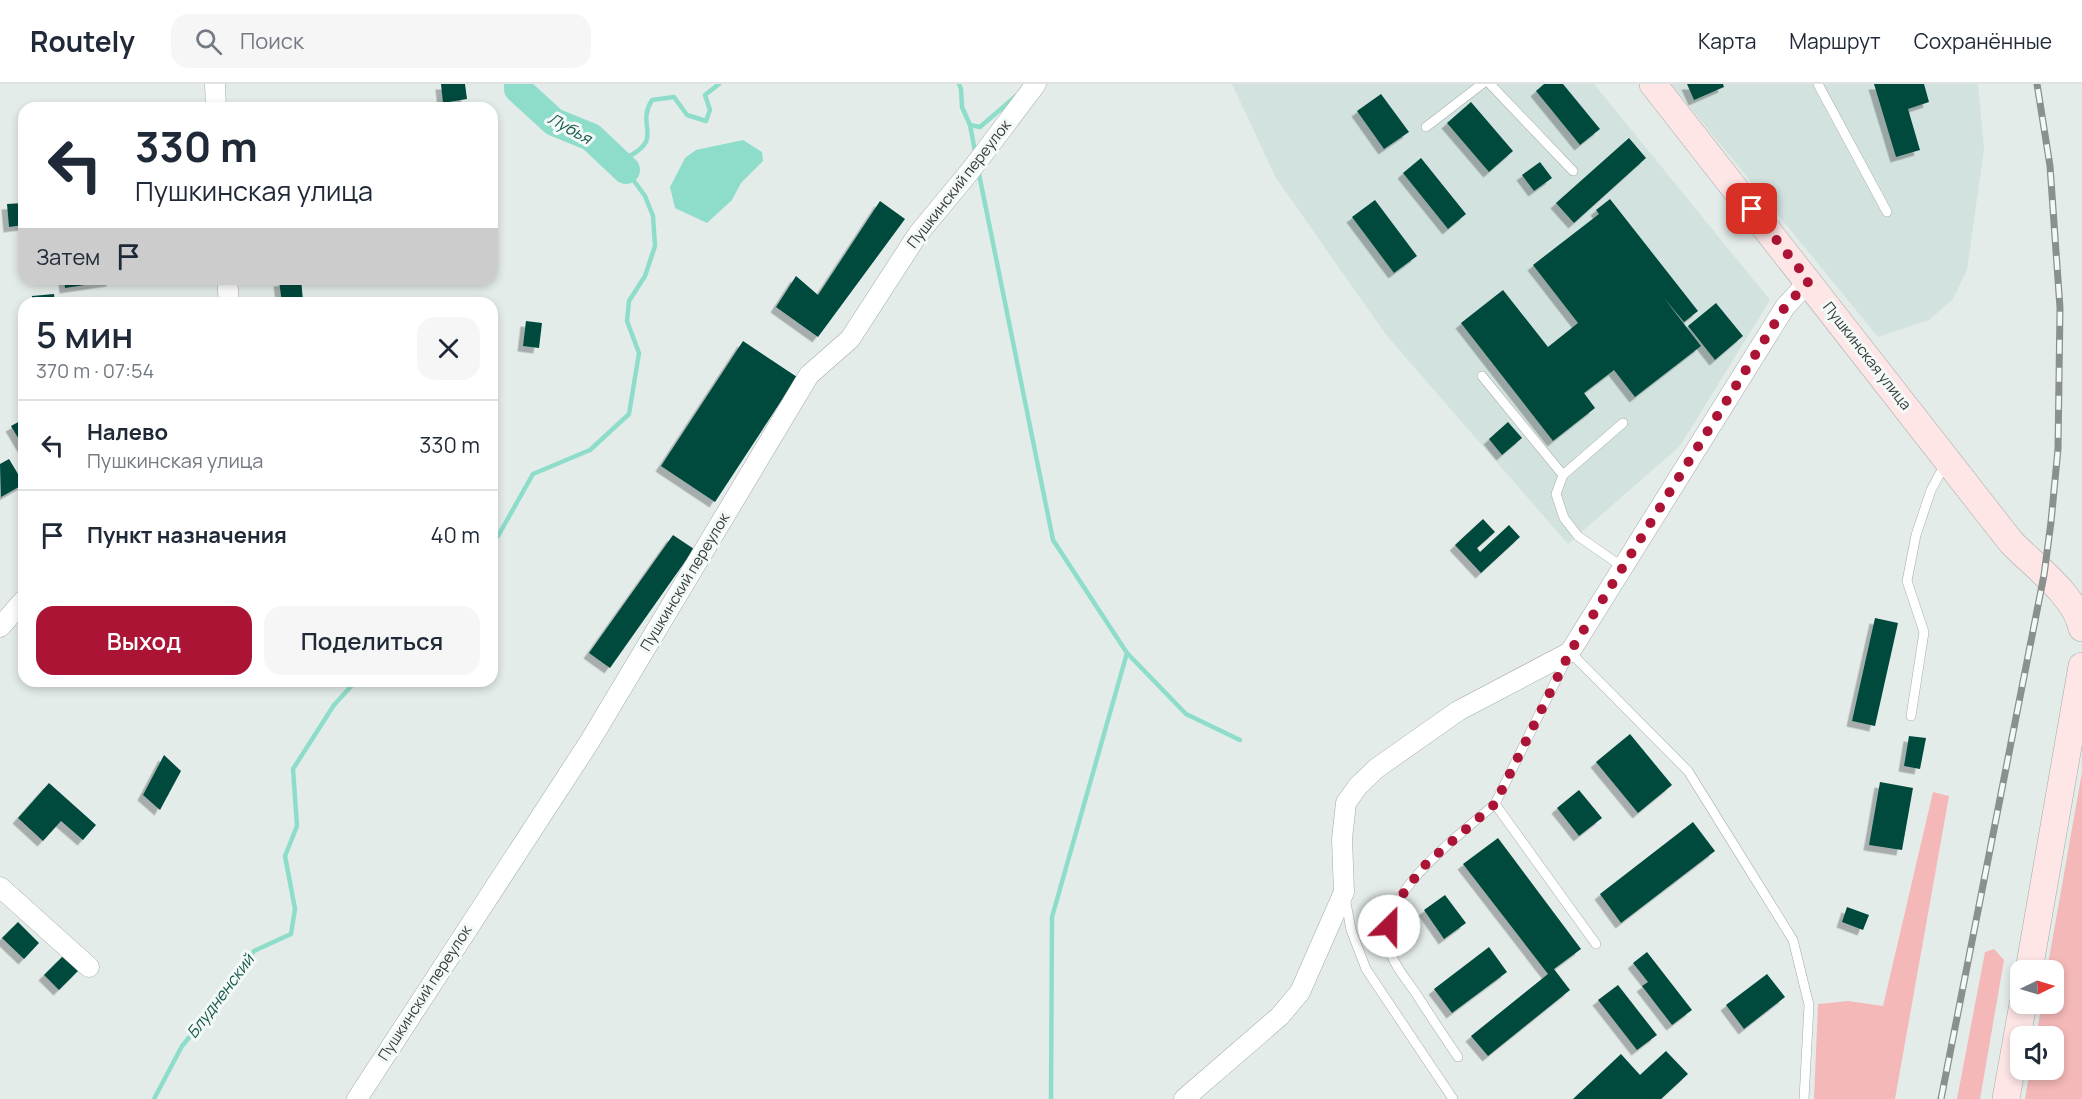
<!DOCTYPE html>
<html lang="ru">
<meta charset="utf-8">
<style>
body{margin:0;font-family:Manrope,sans-serif;background:#f6f6f7;color:#1f2937;height:100vh;display:flex;flex-direction:column;font-size:22px;white-space:nowrap}
*{box-sizing:border-box;margin:0}
p{font-size:20px;color:#747a83}
.icon{flex:none;width:33px;height:33px;fill:none;stroke:currentColor;stroke-width:2;stroke-linecap:round;stroke-linejoin:round}
.map{position:relative;flex:1;overflow:hidden}
.sheet{position:absolute;left:18px;top:213px;width:480px;height:390px;display:flex;flex-direction:column;background:#fff;border-radius:18px;box-shadow:0 3px 9px #0003}
.sheet>*{flex:none}
.hud{position:absolute;left:18px;top:18px;width:480px;height:183px;border-radius:18px;box-shadow:0 3px 9px #0003;background:#fff;color:#1f2937;overflow:hidden}
.needle{width:39px;rotate:85deg}
.buttons{position:absolute;left:2010px;top:876px;display:grid;gap:12px}
.buttons a{display:grid;place-items:center;width:54px;height:54px;border-radius:12px;background:#fff;box-shadow:0 3px 9px #0003;font-size:30px}
.pin{position:absolute;display:grid;place-items:center;width:51px;height:51px;color:#fff;margin:-26px;border-radius:12px;box-shadow:0 3px 9px #0006}
.me{position:absolute;width:66px;margin:-33px;rotate:23deg;stroke-linejoin:round;filter:drop-shadow(0 0 4px #0008)}
.turn{display:flex;align-items:center;gap:21px;height:126px;padding:0 18px;font-size:27px}
.turn .icon{width:78px;height:78px;stroke-width:2.5}
.turn b{display:block;font-size:42px;line-height:51px}
.then{display:flex;align-items:center;height:57px;padding:0 18px;background:#0003;gap:12px;font-size:22px}
.round{display:grid;place-items:center;flex:none;width:63px;height:63px;border-radius:18px;background:#f6f6f7}
.overview{display:flex;align-items:center;justify-content:space-between;height:102px;padding:0 18px}
h1{font-size:36px;font-weight:600;line-height:45px}
.cta{display:flex;gap:12px;margin-top:auto;padding:12px 18px}
.cta a{flex:1;height:69px;border-radius:18px;background:#ab1435;color:#fff;font-size:24px;font-weight:600;line-height:69px;text-align:center}
.cta a+a{background:#f6f6f7;color:#1f2937}
ul{padding:0;list-style:none}
li{display:flex;align-items:center;gap:18px;height:90px;padding:0 18px;border-top:2px solid #e0e1e3}
li div{flex:1}
li b{display:block;font-size:22px}
li em{font-style:normal}
header{display:flex;align-items:center;gap:36px;box-sizing:border-box;height:84px;padding:0 30px;background:#fff;border-bottom:2px solid #e0e1e3}
header strong{font-size:28px}
nav{display:flex;gap:33px;margin-inline-start:auto;font-size:21px}
.search{width:420px;height:54px;background:#f6f6f7;display:flex;align-items:center;gap:15px;box-sizing:border-box;padding:0 21px;border-radius:18px;color:#747a83;font-size:22px}
.map>svg:first-child{display:block}
</style>
<header>
<strong>Routely</strong>
<div class="search"><svg class="icon" aria-label="search" viewBox="0 0 24 24"><circle cx="10" cy="10" r="6"/><path d="M15 15l6 6"/></svg>Поиск</div>
<nav><a>Карта</a><a>Маршрут</a><a>Сохранённые</a></nav>
</header>
<div class="map">
<svg width="2082" height="1015" viewBox="0 0 2082 1015">
<defs>
<filter id="shadow"><feDropShadow dx="-5.5" dy="5.5" stdDeviation="0" flood-color="#0004"/></filter>
</defs>
<rect width="100%" height="100%" fill="#e4ecea"/>
<!-- built -->
<g fill="#d2e2de">
<polygon points="1232,0 1594,0 1770,216 1680,362 1568,460 1387,252 1276,94"/>
<polygon points="1671,0 1978,0 1984,65 1967,186 1953,215 1929,236 1878,253"/>
</g>
<!-- green -->
<g fill="#f5b8b9">
<polygon points="2082,688 2082,1015 2025,1015 2030,986 2054,986 2054,952 2036,952 2042,920 2054,920 2054,886 2047,886"/>
<polygon points="1933,708 1949,712 1895,1015 1814,1015 1818,920 1848,917 1883,922"/>
<polygon points="1994,865 2004,876 1980,1015 1957,1015 1985,868"/>
</g>
<!-- water -->
<polygon fill="#8eddcb" points="743,56 762,68 763,77 741,99 732,116 707,139 675,124 670,103 685,74 696,66"/>
<g fill="none" stroke-linecap="round" stroke-linejoin="round">
<!-- stream -->
<g stroke="#8eddcb" stroke-width="4.5">
<polyline points="959,0 961,5 962,23 970,41 980,43 1016,12"/>
<polyline points="970,41 975,67"/>
<polyline points="979,90 1053,456 1127,569 1052,833 1051,1015"/>
<path d="M492,458l6,-6 35,-62 57,-24 39,-36 10,-61 -12,-32 2,-20 16,-25 10,-30 -2,-30 -8,-20 -19,-26 2,-13c37,-20 7,-30 24,-57l22,-3 13,18 19,6 4,-11 -5,-15 14,-11"/>
<polyline points="1127,569 1186,630 1240,656"/>
<polyline points="154,1015 182,962 236,897 254,867 291,850 295,825 285,772 297,742 293,685 334,621 356,597"/>
</g>
<!-- river -->
<polyline stroke="#8eddcb" stroke-width="28" points="518,0 518,5 554,38 591,53 626,86"/>
</g>
<!-- building -->
<g fill="#02493e" filter="url(#shadow)">
<polygon points="441,0 465,0 467,15 443,19"/>
<polygon points="1544,0 1563,0 1600,45 1580,61 1536,7"/>
<polygon points="1687,0 1723,0 1724,3 1694,16"/>
<polygon points="1874,0 1924,0 1929,18 1908,25 1920,66 1896,73"/>
<polygon points="1381,10 1409,48 1384,65 1357,27"/>
<polygon points="1471,18 1513,67 1489,88 1447,39"/>
<polygon points="1629,54 1646,74 1574,139 1556,119"/>
<polygon points="1421,74 1466,130 1448,145 1403,89"/>
<polygon points="1540,78 1552,94 1534,107 1522,91"/>
<polygon points="1610,115 1698,227 1684,238 1664,214 1701,262 1635,313 1614,286 1584,309 1595,324 1553,357 1461,239 1503,206 1548,263 1578,239 1533,181 1599,130 1596,126"/>
<polygon points="1375,116 1417,172 1394,189 1352,133"/>
<polygon points="880,117 905,135 818,253 776,223 796,192 818,211"/>
<polygon points="24,119 24,141 9,143 7,120"/>
<polygon points="64,195 112,195 112,197 65,204"/>
<polygon points="301,195 303,217 282,219 279,197"/>
<polygon points="54,210 55,219 32,219 32,212"/>
<polygon points="1716,219 1743,252 1715,276 1688,242"/>
<polygon points="526,237 542,239 539,264 523,262"/>
<polygon points="743,257 797,293 715,418 661,382"/>
<polygon points="22,336 24,339 24,364 11,342"/>
<polygon points="1508,338 1522,354 1502,371 1489,355"/>
<polygon points="9,375 24,400 1,413 0,380"/>
<polygon points="1483,435 1495,448 1477,464 1480,468 1509,441 1520,453 1481,489 1455,461"/>
<polygon points="673,451 694,465 610,584 589,569"/>
<polygon points="1875,534 1898,539 1875,642 1852,637"/>
<polygon points="1630,650 1672,701 1638,729 1596,678"/>
<polygon points="1909,652 1926,654 1920,685 1904,682"/>
<polygon points="164,671 181,687 160,726 143,711"/>
<polygon points="1880,698 1913,704 1902,766 1869,761"/>
<polygon points="49,699 96,741 83,756 61,737 43,757 18,734"/>
<polygon points="1579,706 1602,734 1579,752 1557,724"/>
<polygon points="1693,738 1715,767 1621,839 1600,810"/>
<polygon points="1498,754 1581,865 1554,885 1570,906 1488,972 1471,952 1548,890 1463,780"/>
<polygon points="1445,811 1466,839 1444,855 1424,826"/>
<polygon points="1847,823 1869,831 1863,846 1842,838"/>
<polygon points="18,838 39,859 24,875 2,854"/>
<polygon points="1489,863 1507,888 1452,929 1434,905"/>
<polygon points="1647,868 1692,926 1672,941 1642,902 1648,898 1633,879"/>
<polygon points="63,872 78,887 59,906 44,891"/>
<polygon points="1767,890 1785,913 1744,945 1726,921"/>
<polygon points="1618,901 1657,951 1637,966 1598,916"/>
<polygon points="1666,967 1688,990 1661,1015 1573,1015 1621,970 1640,991"/>
</g>
<g fill="none" stroke-linecap="round" stroke-linejoin="round">
<defs>
<g id="lane">
<polyline points="1490,0 1573,87"/>
<polyline points="1818,0 1887,128"/>
<polyline points="1426,43 1482,0"/>
<polyline points="1482,292 1563,391"/>
<polyline points="1623,339 1563,391 1556,410 1564,434 1578,452 1624,484"/>
<polyline points="1911,632 1924,548 1907,497 1916,451 1931,406 1946,378"/>
<polyline points="1345,813 1351,846 1366,885 1453,1015"/>
<polyline points="1596,860 1495,720 1570,568 1688,687 1793,856 1809,921 1804,1015"/>
<path d="M1458,973c-15,-22 -29,-43 -43,-65 -9,-13 -21,-27 -26,-43 -16,-52 72,-115 106,-145"/>
</g>
<g id="street">
<polyline points="215,0 216,24"/>
<polyline points="227,195 229,219"/>
<polyline points="0,543 24,516"/>
<polyline points="0,803 89,883"/>
<polyline points="357,1015 590,657 809,291 850,255 918,150 971,86 1036,0"/>
<polyline points="1184,1015 1280,932 1300,908 1344,808 1342,755 1346,719 1358,702 1377,684 1458,627 1570,568 1785,223 1809,197"/>
</g>
<g id="secondary">
<path d="M1653,0l358,458c23,24 64,53 71,86"/>
<polyline points="2029,886 2082,582"/>
<polyline points="2006,1015 2023,920"/>
</g>
</defs>
<!-- lane casing -->
<use href="#lane" stroke="#a4aba9" stroke-width="10"/>
<!-- street casing -->
<use href="#street" stroke="#a4aba9" stroke-width="21"/>
<!-- secondary casing -->
<use href="#secondary" stroke="#a4aba9" stroke-width="28"/>
<!-- lane -->
<use href="#lane" stroke="#fff" stroke-width="9"/>
<!-- street -->
<use href="#street" stroke="#fff" stroke-width="20"/>
<!-- secondary -->
<use href="#secondary" stroke="#fee5e6" stroke-width="27"/>
<defs>
<polyline id="rail" points="1941,1015 2044,491 2051,438 2058,365 2060,224 2050,82 2037,0"/>
</defs>
<!-- rail casing -->
<use href="#rail" stroke="#8a908e" stroke-width="7"/>
<!-- rail -->
<use href="#rail" stroke="#f2f9f7" stroke-width="4.5" stroke-dasharray="14" stroke-linecap="butt"/>
</g>
<g fill="none" stroke-linecap="round" stroke-linejoin="round">
<!-- route -->
<polyline stroke="#ab1435" stroke-width="10" stroke-dasharray="0 18" points="1389,842 1395,824 1406,805 1427,779 1495,720 1570,568 1785,223 1809,197 1752,125"/>
</g>
<g text-anchor="middle" stroke-width="6" stroke-linejoin="round" paint-order="stroke">
<!-- street labels -->
<g font-size="15" fill="#383b3a" stroke="#f2f9f7">
<text transform="translate(959 100) rotate(-52)" y="5">Пушкинский переулок</text>
<text transform="translate(1867 272) rotate(52)" y="5">Пушкинская улица</text>
<text transform="translate(685 498) rotate(-59)" y="5">Пушкинский переулок</text>
<text transform="translate(425 909) rotate(-57)" y="5">Пушкинский переулок</text>
</g>
<!-- water labels -->
<g font-size="16" font-style="italic" fill="#15574b" stroke="#f2f9f7">
<text transform="translate(570 44) rotate(29)" y="6">Лубья</text>
<text transform="translate(220 912) rotate(-53)" y="6">Блудненский</text>
</g>
</g>
</svg>
<div class="buttons">
<a><svg class="needle" viewBox="-14 -14 28 28"><path d="M0-13l5 13h-10z" fill="#e53935"/><path d="M0 13l5-13h-10z" fill="#747a83"/></svg></a>
<a><svg class="icon" aria-label="sound" viewBox="0 0 24 24"><path d="M4 9h4l5-4v14l-5-4H4zM17 9q2 3 0 6"/></svg></a>
</div>
<div class="pin" style="left:1752px;top:125px;background:#d93025"><svg class="icon" aria-label="arrive" viewBox="0 0 24 24"><path d="M6 21V4h12l-3 4 3 4H6"/></svg></div>
<svg class="me" style="left:1389px;top:842px" viewBox="-20 -20 40 40"><circle r="19" fill="#fff"/><path d="M0-13L10 11 0 6-10 11z" fill="#ab1435"/></svg>
<div class="hud">
<div class="turn"><svg class="icon" aria-label="left" viewBox="0 0 24 24"><path d="M17 20v-9H6M10 6l-5 5 5 5"/></svg><div><b>330 m</b>Пушкинская улица</div></div>
<div class="then">Затем<svg class="icon" aria-label="arrive" viewBox="0 0 24 24"><path d="M6 21V4h12l-3 4 3 4H6"/></svg></div>
</div>
<section class="sheet">
<div class="overview"><div><h1>5 мин</h1><p>370 m · 07:54</p></div><a class="round"><svg class="icon" aria-label="close" viewBox="0 0 24 24"><path d="M6 6l12 12M18 6L6 18"/></svg></a></div>
<ul>
<li><svg class="icon" aria-label="left" viewBox="0 0 24 24"><path d="M17 20v-9H6M10 6l-5 5 5 5"/></svg><div><b>Налево</b><p>Пушкинская улица</p></div><em>330 m</em></li>
<li><svg class="icon" aria-label="arrive" viewBox="0 0 24 24"><path d="M6 21V4h12l-3 4 3 4H6"/></svg><div><b>Пункт назначения</b></div><em>40 m</em></li>
</ul>
<div class="cta"><a>Выход</a><a>Поделиться</a></div>
</section>
</div>
